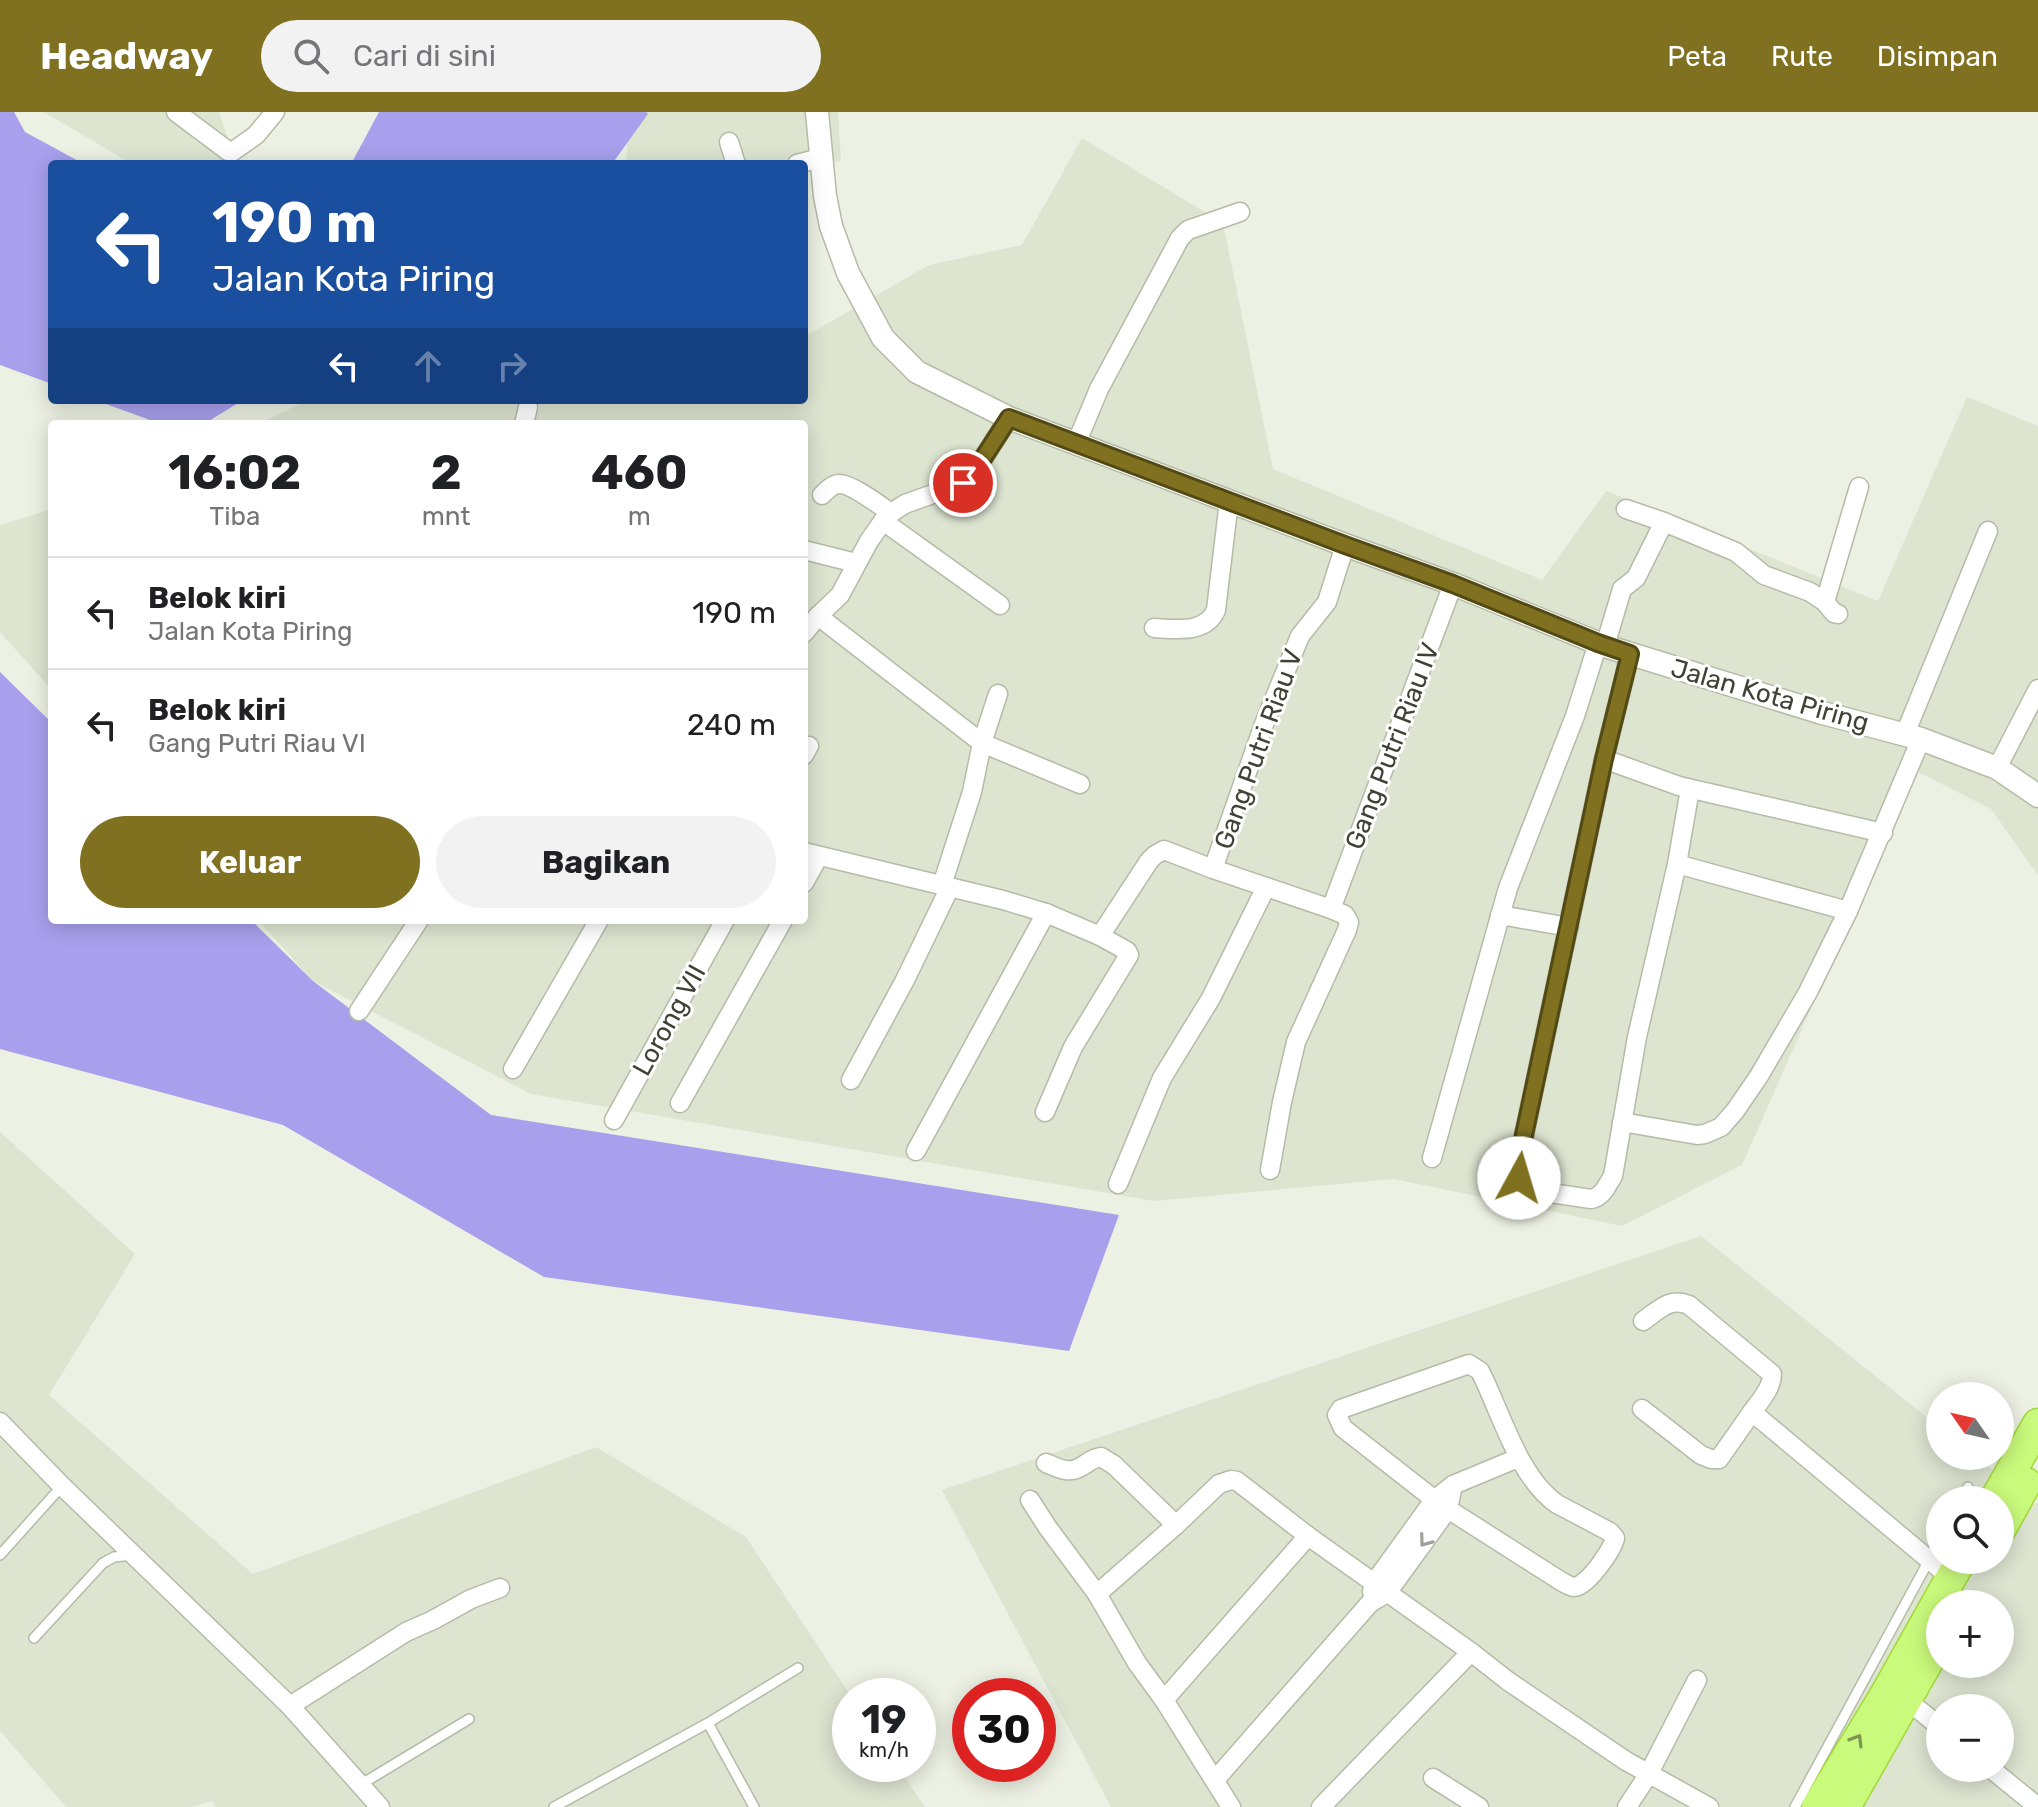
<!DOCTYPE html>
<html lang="id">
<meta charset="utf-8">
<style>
body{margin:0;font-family:Rubik,sans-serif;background:#f2f2f2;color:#202124;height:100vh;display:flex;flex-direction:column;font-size:30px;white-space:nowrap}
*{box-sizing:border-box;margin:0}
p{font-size:26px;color:#757577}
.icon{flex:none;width:44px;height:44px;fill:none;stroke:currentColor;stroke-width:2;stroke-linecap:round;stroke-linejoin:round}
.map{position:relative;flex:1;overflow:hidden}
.side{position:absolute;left:48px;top:308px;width:760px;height:504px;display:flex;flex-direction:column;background:#fff;border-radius:8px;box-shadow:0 4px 20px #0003}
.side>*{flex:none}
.guide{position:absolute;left:48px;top:48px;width:760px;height:244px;border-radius:8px;box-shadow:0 4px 20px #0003;background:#1a4fa0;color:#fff;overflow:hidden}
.needle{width:52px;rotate:304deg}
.buttons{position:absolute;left:1926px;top:1270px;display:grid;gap:16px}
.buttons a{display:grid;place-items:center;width:88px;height:88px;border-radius:50%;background:#fff;box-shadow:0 4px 20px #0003;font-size:40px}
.speed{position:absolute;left:832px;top:1566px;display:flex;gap:16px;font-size:40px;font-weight:700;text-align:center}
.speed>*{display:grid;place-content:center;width:104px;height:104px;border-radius:50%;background:#fff;box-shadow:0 4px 20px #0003;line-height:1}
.speed small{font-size:20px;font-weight:400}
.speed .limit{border:12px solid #d22;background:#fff;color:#111}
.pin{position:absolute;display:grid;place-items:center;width:68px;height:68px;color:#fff;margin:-34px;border:4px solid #fff;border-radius:50%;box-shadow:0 2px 8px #0007}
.me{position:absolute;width:88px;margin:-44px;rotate:6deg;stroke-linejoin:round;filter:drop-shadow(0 0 6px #0008)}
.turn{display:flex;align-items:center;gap:28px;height:168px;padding:0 32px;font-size:36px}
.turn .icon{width:104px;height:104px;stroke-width:2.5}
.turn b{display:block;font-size:56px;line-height:68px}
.lanes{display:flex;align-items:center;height:76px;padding:0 32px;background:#0003;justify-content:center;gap:40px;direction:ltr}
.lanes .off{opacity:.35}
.eta{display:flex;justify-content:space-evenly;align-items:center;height:136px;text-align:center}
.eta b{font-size:48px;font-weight:700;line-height:56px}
.primary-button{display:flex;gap:16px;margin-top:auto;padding:16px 32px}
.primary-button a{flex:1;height:92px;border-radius:48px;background:#7f711f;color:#fff;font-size:32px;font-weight:700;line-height:92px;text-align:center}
.primary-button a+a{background:#f2f2f2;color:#202124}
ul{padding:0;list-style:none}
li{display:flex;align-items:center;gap:24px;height:112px;padding:0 32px;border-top:2px solid #e0e0e0}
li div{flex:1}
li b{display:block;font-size:30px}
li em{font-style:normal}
header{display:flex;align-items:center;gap:48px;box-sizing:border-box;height:112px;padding:0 40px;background:#7f711f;color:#fff}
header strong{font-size:38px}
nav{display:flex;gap:44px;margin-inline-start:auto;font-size:28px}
.search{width:560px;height:72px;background:#f2f2f2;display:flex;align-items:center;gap:20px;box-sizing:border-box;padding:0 28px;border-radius:44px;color:#757577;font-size:30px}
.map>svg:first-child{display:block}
</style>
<header>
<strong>Headway</strong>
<div class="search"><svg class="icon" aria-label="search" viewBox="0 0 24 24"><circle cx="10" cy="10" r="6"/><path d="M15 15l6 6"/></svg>Cari di sini</div>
<nav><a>Peta</a><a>Rute</a><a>Disimpan</a></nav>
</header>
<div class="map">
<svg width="2038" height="1695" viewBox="0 0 2038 1695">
<rect width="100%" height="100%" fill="#ecf1e3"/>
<!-- residential -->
<g fill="#dde5d1" fill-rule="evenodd">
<polygon points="44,0 219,0 234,45 229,52 132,52"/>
<polygon points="629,0 838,0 841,49 804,56 804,52 626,52"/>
<polygon points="1082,26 1223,111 1273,357 1542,468 1606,379 1878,489 1967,285 2038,314 2038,763 1991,697 1916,659 1742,1053 1622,1114 1394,1067 1154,1089 531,982 313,869 258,808 804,808 804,312 258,312 309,288 804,288 804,225 929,153 1022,133"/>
<polygon points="52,397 52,578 0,520 0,413"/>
<polygon points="0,1020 135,1142 49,1283 253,1462 596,1335 746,1425 851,1584 850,1652 896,1652 925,1695 216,1695 212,1689 191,1695 66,1695 0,1619"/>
<path d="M1701,1124l239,192v28h35l61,49 2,-3v305h-927l-169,-317zM1940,1388h60v60h-60zM1940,1492h60v60h-60zM1940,1596h60v60h-60z"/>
</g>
<!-- water -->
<g fill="#a8a0ed">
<polygon points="0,0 14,0 25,20 84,52 52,52 52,272 0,253"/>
<polygon points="379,0 646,0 648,2 612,52 351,52"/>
<polygon points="95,288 243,288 204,312 161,312"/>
<polygon points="0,560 52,611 52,808 251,808 313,869 491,1003 1119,1103 1069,1239 544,1165 283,1013 0,937"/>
</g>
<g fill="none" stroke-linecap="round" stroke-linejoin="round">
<defs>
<g id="service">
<polyline points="1961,1388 1968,1375"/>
<polyline points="0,1443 62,1374"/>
<polyline points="34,1526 103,1451 114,1445 132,1443"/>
<polyline points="708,1611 798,1556"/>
<polyline points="360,1673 469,1607"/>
<polyline points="554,1695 708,1611 754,1695"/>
<polyline points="1795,1695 1940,1428"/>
</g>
<g id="minor">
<polyline points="176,0 228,39 232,40 256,23 275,0"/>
<polyline points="729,30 736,52"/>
<polyline points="797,52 820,46"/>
<polyline points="524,312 528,295"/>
<polyline points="1076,332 1099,277 1180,126 1188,118 1240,100"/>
<path d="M822,383c4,-4 11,-11 17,-11 11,-1 42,22 52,29"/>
<polyline points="1626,397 1664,410 1736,440 1764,463 1810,480 1825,490 1834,501 1838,502"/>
<polyline points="883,409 1000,493"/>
<polyline points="804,438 856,451"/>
<polyline points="1825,490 1859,375"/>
<polyline points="818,504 982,631 1080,672"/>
<path d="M1154,516c22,1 52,6 62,-18l13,-109"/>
<polyline points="804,521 818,504 840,483 869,429 883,409 891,401 905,392 963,371 980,351 1009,306"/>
<polyline points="1605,534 1622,477 1636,466 1664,410"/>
<path d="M1630,542l-26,105 -87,409c2,10 5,17 14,22l60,9c12,-2 16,-14 22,-23l24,-139 40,-173 13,-75"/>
<polyline points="1905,622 1988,419"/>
<polyline points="804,643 809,634"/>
<polyline points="1604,647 1679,674 1883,721"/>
<polyline points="1997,656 2038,577"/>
<polyline points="804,740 1003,788 1046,801 1100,824 1149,749 1155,743 1164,738 1213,757 1331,797 1345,803 1349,810 1347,818 1296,930 1282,990 1270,1058"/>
<polyline points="1677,752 1848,799"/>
<polyline points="1213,757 1264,612 1300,524 1327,490 1345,433"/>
<polyline points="804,771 819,744"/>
<polyline points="942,773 972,680 982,631 998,582"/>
<polyline points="1331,797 1453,472"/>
<polyline points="1500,803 1569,815"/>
<polyline points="359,899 419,808"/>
<polyline points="513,957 599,808"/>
<polyline points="851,968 905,868 950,775"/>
<polyline points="680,991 783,808"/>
<polyline points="1045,1000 1073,935 1129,843 1127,839 1100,824"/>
<polyline points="614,1008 725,808"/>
<polyline points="1622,1010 1697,1023 1705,1022 1721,1015 1735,999 1759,964 1808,880 1848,799 1921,627"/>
<polyline points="916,1039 1046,801"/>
<polyline points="1432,1046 1508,776 1575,604 1598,531"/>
<polyline points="1118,1072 1162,966 1211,886 1266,775"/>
<path d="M1643,1209c16,-11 26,-24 46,-16l83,69c0,14 -12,27 -20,38l199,166"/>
<path d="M1469,1252l11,7c21,41 38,106 77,133l53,28 5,6c-2,11 -28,49 -41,49 -6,-1 -13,-6 -18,-9l-116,-74 -97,-76 -6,-13 4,-6z"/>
<polyline points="1642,1297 1701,1343 1711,1347 1719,1347 1752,1300"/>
<polyline points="0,1310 62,1374 290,1594 380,1695"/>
<path d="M1046,1351c14,6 24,12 38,2 6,-4 9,-7 17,-8l13,8 62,60"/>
<polyline points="1030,1388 1048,1416 1097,1482 1137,1551 1164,1588 1231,1695"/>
<polyline points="1372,1480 1374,1471 1434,1388 1453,1373 1518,1346"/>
<polyline points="1097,1482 1176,1413 1219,1372 1231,1368 1237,1369 1308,1424 1471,1540 1508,1569 1626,1649 1709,1695"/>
<polyline points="1164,1588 1308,1424"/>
<polyline points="1907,1588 1940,1615"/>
<polyline points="290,1594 406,1520 433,1508 471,1487 500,1476"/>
<polyline points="1990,1656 2038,1695"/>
<polyline points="1433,1666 1479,1695"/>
<polyline points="1215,1668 1370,1491 1387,1481 1448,1397 1453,1373"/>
<polyline points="1321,1695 1471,1540"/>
<polyline points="1627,1695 1648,1663 1697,1568"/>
</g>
<polyline id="tertiary" points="817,0 825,84 831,114 848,161 883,226 917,260 1009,306 1345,433 1453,472 1605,534 1819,600 1921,627 1997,656 2038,684"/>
<g id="trunk">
<polyline points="1995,1388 2038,1312"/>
<polyline points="2000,1418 2026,1371"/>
<polyline points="1817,1695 1884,1585 1961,1448"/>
<polyline points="1845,1695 1940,1528"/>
</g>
</defs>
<!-- service casing -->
<use href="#service" stroke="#b4bca6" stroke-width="12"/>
<!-- minor casing -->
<use href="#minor" stroke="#b4bca6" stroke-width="21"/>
<!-- tertiary casing -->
<use href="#tertiary" stroke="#b4bca6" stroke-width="25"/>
<!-- trunk casing -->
<use href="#trunk" stroke="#a3d836" stroke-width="33"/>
<!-- service -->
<use href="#service" stroke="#fff" stroke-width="9"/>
<!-- minor -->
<use href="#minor" stroke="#fff" stroke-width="18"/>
<!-- tertiary -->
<use href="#tertiary" stroke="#fff" stroke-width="22"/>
<!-- trunk -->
<use href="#trunk" stroke="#cafa7c" stroke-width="30"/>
</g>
<!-- one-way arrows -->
<defs><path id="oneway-chevron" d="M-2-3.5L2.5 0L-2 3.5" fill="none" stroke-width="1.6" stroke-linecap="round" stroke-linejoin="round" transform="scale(2)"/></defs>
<use stroke="#9ea19a" href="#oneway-chevron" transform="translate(1425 1429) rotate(126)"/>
<use stroke="#7d9554" href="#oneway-chevron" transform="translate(1857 1628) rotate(-59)"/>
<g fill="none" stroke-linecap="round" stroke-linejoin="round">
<defs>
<polyline id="route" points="963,371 980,351 1009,306 1345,433 1453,472 1598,531 1630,542 1604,647 1517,1056 1519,1066"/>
</defs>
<!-- route casing -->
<use href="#route" stroke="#534914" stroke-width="20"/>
<!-- route -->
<use href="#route" stroke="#7f711f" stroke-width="14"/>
</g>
<g text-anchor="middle" stroke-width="6" stroke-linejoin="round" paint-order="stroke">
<!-- street labels -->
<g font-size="26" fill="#3e4334" stroke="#fff">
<text transform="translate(1770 583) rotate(16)" y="9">Jalan Kota Piring</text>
<text transform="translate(1392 634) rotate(-69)" y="9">Gang Putri Riau IV</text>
<text transform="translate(1258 637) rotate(-70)" y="9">Gang Putri Riau V</text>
<text transform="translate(669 908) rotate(-61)" y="9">Lorong VII</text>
</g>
</g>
</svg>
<div class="buttons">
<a><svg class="needle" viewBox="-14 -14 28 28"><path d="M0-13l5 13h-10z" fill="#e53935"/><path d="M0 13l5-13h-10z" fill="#757577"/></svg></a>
<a><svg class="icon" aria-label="search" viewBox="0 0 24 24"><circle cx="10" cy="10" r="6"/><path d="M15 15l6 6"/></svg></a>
<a>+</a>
<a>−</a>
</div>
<div class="speed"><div>19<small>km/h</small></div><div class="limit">30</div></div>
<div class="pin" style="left:963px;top:371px;background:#d93025"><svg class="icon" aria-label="arrive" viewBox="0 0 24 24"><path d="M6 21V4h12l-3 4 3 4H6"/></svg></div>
<svg class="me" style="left:1519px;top:1066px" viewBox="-20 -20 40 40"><circle r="19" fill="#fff"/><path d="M0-13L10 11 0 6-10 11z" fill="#7f711f"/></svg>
<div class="guide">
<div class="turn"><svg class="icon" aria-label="left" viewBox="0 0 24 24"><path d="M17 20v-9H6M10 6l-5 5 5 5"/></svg><div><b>190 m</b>Jalan Kota Piring</div></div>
<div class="lanes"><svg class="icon" aria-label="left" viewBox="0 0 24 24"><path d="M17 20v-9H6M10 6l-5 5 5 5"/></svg><svg class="icon off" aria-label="ahead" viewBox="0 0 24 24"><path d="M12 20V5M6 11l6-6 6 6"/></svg><svg class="icon off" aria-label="right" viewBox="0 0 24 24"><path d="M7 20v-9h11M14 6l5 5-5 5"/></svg></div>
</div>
<section class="side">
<div class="eta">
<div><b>16:02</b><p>Tiba</p></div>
<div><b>2</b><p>mnt</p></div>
<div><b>460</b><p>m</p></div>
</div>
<ul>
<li><svg class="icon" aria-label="left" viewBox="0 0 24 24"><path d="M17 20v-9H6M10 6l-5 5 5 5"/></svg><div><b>Belok kiri</b><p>Jalan Kota Piring</p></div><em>190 m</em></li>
<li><svg class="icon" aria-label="left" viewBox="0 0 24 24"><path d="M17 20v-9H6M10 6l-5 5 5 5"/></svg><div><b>Belok kiri</b><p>Gang Putri Riau VI</p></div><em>240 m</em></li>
</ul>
<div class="primary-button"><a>Keluar</a><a>Bagikan</a></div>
</section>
</div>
